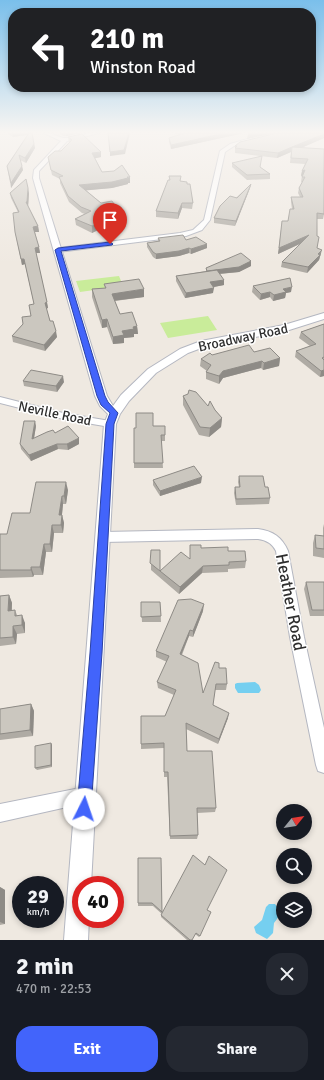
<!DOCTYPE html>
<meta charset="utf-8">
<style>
body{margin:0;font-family:Signika,sans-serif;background:#242831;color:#f1f3f6;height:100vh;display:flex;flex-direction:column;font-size:15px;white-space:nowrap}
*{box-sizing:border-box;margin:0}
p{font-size:13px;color:#9ea1a6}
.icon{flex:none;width:22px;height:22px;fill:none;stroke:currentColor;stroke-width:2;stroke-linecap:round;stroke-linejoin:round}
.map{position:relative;height:940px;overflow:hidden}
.panel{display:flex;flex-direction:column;background:#171b24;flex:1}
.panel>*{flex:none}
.banner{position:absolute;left:8px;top:8px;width:308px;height:84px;border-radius:16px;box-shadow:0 2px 6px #0003;background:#202124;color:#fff;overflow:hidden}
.needle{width:26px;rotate:60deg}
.tools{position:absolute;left:276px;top:804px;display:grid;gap:8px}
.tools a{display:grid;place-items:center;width:36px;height:36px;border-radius:50%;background:#171b24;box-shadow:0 2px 6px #0003;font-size:20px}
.speed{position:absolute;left:12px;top:876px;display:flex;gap:8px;font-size:20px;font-weight:700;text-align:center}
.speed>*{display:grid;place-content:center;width:52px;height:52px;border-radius:50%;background:#171b24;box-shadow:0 2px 6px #0003;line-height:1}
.speed small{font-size:10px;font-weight:400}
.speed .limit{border:6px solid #d22;background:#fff;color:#111}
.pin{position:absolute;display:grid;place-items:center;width:34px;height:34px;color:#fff;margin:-41px -17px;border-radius:50% 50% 50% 0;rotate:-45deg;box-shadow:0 0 4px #0007}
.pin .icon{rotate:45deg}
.me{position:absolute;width:44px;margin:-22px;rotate:4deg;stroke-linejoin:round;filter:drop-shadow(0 0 3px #0008)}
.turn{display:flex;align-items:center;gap:14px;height:84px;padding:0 16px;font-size:18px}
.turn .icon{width:52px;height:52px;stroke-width:2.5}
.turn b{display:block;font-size:28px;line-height:34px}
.round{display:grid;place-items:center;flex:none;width:42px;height:42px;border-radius:16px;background:#242831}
.headline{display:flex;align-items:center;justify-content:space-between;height:68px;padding:0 16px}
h1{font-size:24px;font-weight:700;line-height:30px}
.cta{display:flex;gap:8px;margin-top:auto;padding:8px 16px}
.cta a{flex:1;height:46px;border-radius:16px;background:#4264fb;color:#fff;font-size:16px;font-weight:700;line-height:46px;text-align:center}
.cta a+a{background:#242831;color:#f1f3f6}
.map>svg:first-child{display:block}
</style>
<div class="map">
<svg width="324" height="940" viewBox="0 0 324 940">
<rect width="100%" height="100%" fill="#efe9e1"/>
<!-- pitch -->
<g fill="#c9ec9a">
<polygon points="119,276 123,286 80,292 76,281"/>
<polygon points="208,316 217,330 168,338 160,323"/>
</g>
<!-- water -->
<g fill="#75cff0">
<polygon points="255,682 259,685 261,690 259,693 238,693 235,688 235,684 237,683"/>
<path d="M269,904h6c6,8 5,12 -1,19l-1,10 -6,6 -11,-6 -2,-6 8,-7 4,-13z"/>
</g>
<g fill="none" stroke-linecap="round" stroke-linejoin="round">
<defs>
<g id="minor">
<polygon points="251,138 254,140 253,141 234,146 225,152 210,220 202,230 186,236 58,252 54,250 58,248 180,233 193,230 204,220 220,151 230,144"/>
<polygon points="0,397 63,413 110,421 115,424 110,427 63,419 0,403"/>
<path d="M258,529c15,2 24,8 30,22l16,86 20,91v45l-6,-2 -2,-6 -26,-128 -14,-86c-4,-8 -10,-11 -18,-12l-155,3 -4,-1 -2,-4 2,-4 4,-1z"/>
<polygon points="85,787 91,789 93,795 91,801 85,803 0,822 0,804"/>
</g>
<path id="tertiary" d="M44,133c8,-1 14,5 22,5 11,0 22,-7 33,-5l-32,8 -28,30v7l68,218 6,10 8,-11 27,-26 32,-20 21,-8 83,-16 40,-12v6l-38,12 -82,16 -16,6 -32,20 -27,28 -9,13 -4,10 -25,461h-10v34h8l-1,21h-24l40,-516 4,-10 -8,-8 -5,-10 -62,-218 1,-8 27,-29z"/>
</defs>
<!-- minor casing -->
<use href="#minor" stroke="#b4b7c1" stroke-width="2"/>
<!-- tertiary casing -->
<use href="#tertiary" stroke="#b4b7c1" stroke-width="2"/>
<!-- minor -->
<use href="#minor" fill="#fff" fill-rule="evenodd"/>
<!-- tertiary -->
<use href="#tertiary" fill="#fff" fill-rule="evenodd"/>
</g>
<!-- wall -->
<g fill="#afaba4">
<polygon points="7,133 32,133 35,148 26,163 20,160 23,170 11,188 7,166 27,135 13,137"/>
<polygon points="59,133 81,133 66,136 63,136"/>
<polygon points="174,133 244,133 171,149 169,142 169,138 179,135"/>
<polygon points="324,133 324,138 301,148 324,149 324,214 323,219 317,219 317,248 321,255 320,256 319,260 307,273 281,267 282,262 300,244 278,254 282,221 288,221 292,209 291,202 291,197 300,197 298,193 299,188 302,182 301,182 302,175 301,176 302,171 305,164 290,163 291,152 277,158 235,153 235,146"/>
<polygon points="68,137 101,152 101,157 95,158 102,172 130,183 128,183 128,184 112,188 86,190 101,203 123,218 124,224 108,225 92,233 76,225 75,219 85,214 82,213 69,202 60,183 60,179 52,175 48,157 61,151 69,143"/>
<polygon points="232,163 260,167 270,174 270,179 247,180 232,167"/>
<polygon points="180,181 187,184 193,203 192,209 182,208 178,219 156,217 156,211"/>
<polygon points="251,184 250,188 235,226 214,223 214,218"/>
<polygon points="10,193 29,193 28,207 38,226 39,232 35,232 40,253 36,253 48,308 46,308 50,321 57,337 45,351 13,342 12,336 31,316 34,304 25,264 22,265 15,232 18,212 11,198"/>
<polygon points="158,238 186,240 207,244 207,248 191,254 189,253 179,256 156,259 153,257 147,247 147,243 158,241"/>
<polygon points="251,261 251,266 239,272 220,274 224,285 213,287 213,293 185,298 176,281 176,276 206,271 206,268"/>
<polygon points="104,284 144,297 115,301 120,314 137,326 138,334 134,334 134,337 124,338 124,343 113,344 107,327 102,328 92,297 92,289 105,288"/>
<polygon points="253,286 291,292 286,293 285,298 273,301 270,297 260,300 252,292"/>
<polygon points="324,324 324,376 320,377 295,357 296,351 310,346 299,338 301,332"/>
<polygon points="254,352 280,358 279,366 263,370 261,368 223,378 219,384 206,379 206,372 207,371 200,366 201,359 212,355"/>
<polygon points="23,381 64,382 57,392 24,386"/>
<polygon points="183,396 208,406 215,410 222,418 221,427 209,437 199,435 183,405"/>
<polygon points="36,426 34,438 55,433 79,438 79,444 68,450 58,449 31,461 21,449 20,444"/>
<polygon points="153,426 165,426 165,441 161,441 163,468 134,468 134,463"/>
<polygon points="239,476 270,498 269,504 236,505 234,493 235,487 239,487 238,482"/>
<polygon points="153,480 201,483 160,496 153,485"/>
<polygon points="68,490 66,504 63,504 62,515 64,523 63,533 54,533 52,552 46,552 43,575 34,575 33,577 0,578 0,534 7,534"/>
<polygon points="324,524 324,558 313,556 313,543 315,535 323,536 323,528"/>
<polygon points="190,545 201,548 228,551 246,561 245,568 228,569 228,572 202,573 179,594 151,570 151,550 160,571 190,558"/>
<polygon points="306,582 324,582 324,616 310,616 304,589"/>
<polygon points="9,595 12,603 12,610 15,610 17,615 25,623 25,633 17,634 16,644 0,646 0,596"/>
<polygon points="141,602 160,602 161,622 142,622"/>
<polygon points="203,611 193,637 189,636 182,655 203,693 219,668 227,684 226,690 215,690 213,705 228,718 218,744 186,729 187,751 216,808 215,812 197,813 198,835 197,839 170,839 167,777 164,777 164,748 141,749 141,744 165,716 174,695 158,688 157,682 167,662 156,657 156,651"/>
<polygon points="31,704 34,711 33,736 0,740 0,709"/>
<polygon points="51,743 52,745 52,767 37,770 35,768"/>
<polygon points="161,858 162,914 153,906 138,906 138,903"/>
<polygon points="205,865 207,910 200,936 199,937 195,934 192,940 187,940 161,917 161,915"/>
<polygon points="0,887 5,890 5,924 0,925"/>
</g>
<!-- shaded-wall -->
<g fill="#8e8b86">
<polygon points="12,133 30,133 31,134 13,137"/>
<polygon points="66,133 81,133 66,136"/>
<polygon points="129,133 130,133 125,154 110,156 110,152"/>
<polygon points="225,133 244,133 171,149 171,145"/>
<polygon points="256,133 275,133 247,139 248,134"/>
<polygon points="324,134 324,138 292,152 292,147"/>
<polygon points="34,144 35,148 26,163 25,158"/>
<polygon points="292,147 291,152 277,158 278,153"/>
<polygon points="101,152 101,157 92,159 92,153"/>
<polygon points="22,166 23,170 11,188 11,183"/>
<polygon points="305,170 304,175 301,176 302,171"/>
<polygon points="130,177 130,183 128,183 128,184 112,188 80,191 79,185"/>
<polygon points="251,184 250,188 235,226 236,221"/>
<polygon points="28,188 29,193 28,207 26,202"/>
<polygon points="182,203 182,208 178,219 178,213"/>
<polygon points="108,219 108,225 92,233 92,226"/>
<polygon points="38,226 39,232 34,232 33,227"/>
<polygon points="309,235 308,240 278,254 279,248"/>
<polygon points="207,244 207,248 191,254 191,249"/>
<polygon points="39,247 40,253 36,253 35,248"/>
<polygon points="189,248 189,253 179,256 156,259 156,254"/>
<polygon points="322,250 319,260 307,273 308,267"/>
<polygon points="21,259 24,259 25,264 22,265"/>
<polygon points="251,261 251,266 239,272 206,275 207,271"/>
<polygon points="224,280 224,285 209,288 210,282"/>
<polygon points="292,287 291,292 286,293 285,298 273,301 274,295 283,289"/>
<polygon points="214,288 213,293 185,298 186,293"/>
<polygon points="144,289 144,297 112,301 112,294"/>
<polygon points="270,292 270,297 260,300 261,294"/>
<polygon points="47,302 48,308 46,309 45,303"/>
<polygon points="107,319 107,327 102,328 102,320"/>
<polygon points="137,326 138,334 134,334 134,337 124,338 124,343 113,344 113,337 122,331 133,327"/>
<polygon points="56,331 57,337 45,351 44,345"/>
<polygon points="280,358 279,366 263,370 264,363"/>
<polygon points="262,361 261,368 223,378 219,384 219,376 223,371"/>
<polygon points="324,370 324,376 320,377 321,371"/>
<polygon points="63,376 64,382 57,392 56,386"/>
<polygon points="222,418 221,427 209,437 210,428"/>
<polygon points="35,421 36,426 33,444 32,439"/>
<polygon points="79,438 79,444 68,450 67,444"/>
<polygon points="57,444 58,449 31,461 29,455"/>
<polygon points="202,477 201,483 160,496 160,491"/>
<polygon points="66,482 68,490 66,504 64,496"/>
<polygon points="62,496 63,504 61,523 59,515"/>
<polygon points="62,515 64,523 63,533 61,525"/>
<polygon points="52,525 54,533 52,552 50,544"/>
<polygon points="44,544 46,552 43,575 40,567"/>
<polygon points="203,566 202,573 179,594 180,587"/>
<polygon points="31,567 34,575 33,577 31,570"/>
<polygon points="9,595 12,603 11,619 8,611"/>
<polygon points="204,604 203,611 193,637 193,631"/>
<polygon points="22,615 25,623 25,633 22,625"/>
<polygon points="13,626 17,634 16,644 13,637"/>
<polygon points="190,630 189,636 179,660 180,654"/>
<polygon points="31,704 34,711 33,736 30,730"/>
<polygon points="229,713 228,718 218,744 219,739"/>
<polygon points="51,743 52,745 52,767 51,765"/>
<polygon points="0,887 5,890 5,924 0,922"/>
</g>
<!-- building -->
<g fill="#cbc7bf" stroke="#8e8b86">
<polygon points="29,133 32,133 34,144 25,158 19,155 22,166 11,183 7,166"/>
<polygon points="108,133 129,133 124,150 110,152"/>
<polygon points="184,133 225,133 171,145 169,138 185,133"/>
<polygon points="250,133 256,133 248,134"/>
<polygon points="277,133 324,133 324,134 292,147 324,149 324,214 317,213 317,236 319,237 317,248 322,250 318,254 320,255 308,267 282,262 309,235 279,248 282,221 288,221 290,209 294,209 291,197 303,197 299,188 305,177 302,177 305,170 302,171 308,159 291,158 292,147 278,153 235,148 237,146 235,146 240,142"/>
<polygon points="82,134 101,152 92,153 102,172 114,171 122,165 130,177 127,177 128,178 112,182 79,185 101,203 112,201 116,207 121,207 123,218 108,219 92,226 75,219 91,211 81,207 68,196 59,177 63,176 51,170 48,157 55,151 61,151 72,140 68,137"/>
<polygon points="262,156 260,167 270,174 247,175 232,163"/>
<polygon points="169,176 181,176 180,181 187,182 187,184 190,184 193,203 182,203 178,213 156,211 168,180 170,180"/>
<polygon points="26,179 28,188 27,202 26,202 38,226 33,227 39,247 35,248 47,302 45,303 50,321 53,321 56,331 44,345 12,336 23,324 22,317 31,316 29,305 34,304 24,259 21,259 15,232 13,213 19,212 10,193"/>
<polygon points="251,184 236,221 214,218 220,206 230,196 237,198"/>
<polygon points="183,235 186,240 196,237 207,244 191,249 189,248 179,251 156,254 153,252 147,243 160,241 158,238"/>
<polygon points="241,253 251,261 239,267 207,271 206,268"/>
<polygon points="217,270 224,280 210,282 214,288 186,293 176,276"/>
<polygon points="290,278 292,287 283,289 286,292 274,295 270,292 261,294 253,286"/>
<polygon points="139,279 144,289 112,294 120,314 132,312 137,326 133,327 134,329 122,331 124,335 113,337 107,319 102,320 92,289 106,288 104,284"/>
<polygon points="324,324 324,357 322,358 324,360 324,370 321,371 296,351 316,344 301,332"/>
<polygon points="249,345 254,352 270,348 280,358 264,363 262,361 223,371 219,376 206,372 211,365 201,359 210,353 212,355"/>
<polygon points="31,370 63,376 56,386 23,381"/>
<polygon points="189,390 196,392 208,406 210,401 215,410 222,418 210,428 200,427 183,396 188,394"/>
<polygon points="136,413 153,413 153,426 165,426 165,435 161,435 163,463 134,463 134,428 136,428"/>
<polygon points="24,421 35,421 32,439 47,432 53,430 55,433 68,426 79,438 67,444 57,444 29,455 20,444"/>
<polygon points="194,466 202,477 160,491 153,480"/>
<polygon points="239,476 263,476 265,487 268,487 270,498 236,499 235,487 240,487"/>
<polygon points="36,482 66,482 64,496 62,496 59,515 62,515 61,525 52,525 50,544 44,544 40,567 31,567 31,570 0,570 0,534 7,534 12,513 30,513"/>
<polygon points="315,535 324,536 324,549 316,548"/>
<polygon points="190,545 201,545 201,548 228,547 228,551 245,551 246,561 229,562 229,565 203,566 180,587 150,563 151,550 160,550 160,571 181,552 190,559"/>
<polygon points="306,582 324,582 324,610 312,610"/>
<polygon points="9,595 8,611 15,610 15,616 22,615 22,625 13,626 13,637 0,638 0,596"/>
<polygon points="191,599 204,604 193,631 190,630 180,654 198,663 203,693 215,662 219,663 219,668 226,668 227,684 216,684 213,705 229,713 219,739 186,723 187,751 212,751 216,808 197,808 198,835 170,836 168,772 164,772 164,743 141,744 141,716 165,716 176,690 157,682 169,656 156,651 178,600"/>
<polygon points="141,602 160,602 161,616 141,617"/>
<polygon points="31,704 30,730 0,734 0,709"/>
<polygon points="51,743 51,765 35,768 35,746"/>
<polygon points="193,855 205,865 209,856 227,870 207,910 211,912 200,936 196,933 192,940 190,940 161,915"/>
<polygon points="138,858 161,858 162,912 152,903 138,903"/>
</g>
<!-- sky -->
<linearGradient id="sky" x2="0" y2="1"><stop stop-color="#7abfeb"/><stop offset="0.5" stop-color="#f8f5f2"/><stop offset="1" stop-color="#f8f5f2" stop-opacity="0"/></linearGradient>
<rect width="324" height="264" fill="url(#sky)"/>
<!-- route -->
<polygon fill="#4264fb" stroke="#2b41a3" points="110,242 113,244 112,245 61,251 105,396 108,402 118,413 114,424 102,653 91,809 89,814 84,816 79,814 77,809 90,653 106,424 110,413 101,405 97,396 55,250 58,248"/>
<g text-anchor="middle" stroke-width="3" stroke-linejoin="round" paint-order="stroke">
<!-- street labels -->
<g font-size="14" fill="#2e2e2e" stroke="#fff">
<text transform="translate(243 337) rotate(-12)" y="5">Broadway Road</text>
<text transform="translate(55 413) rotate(12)" y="5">Neville Road</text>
</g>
<!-- near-street labels -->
<g font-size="17" fill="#2e2e2e" stroke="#fff">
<text transform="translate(291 602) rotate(79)" y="6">Heather Road</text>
</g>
</g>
</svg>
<div class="tools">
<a><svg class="needle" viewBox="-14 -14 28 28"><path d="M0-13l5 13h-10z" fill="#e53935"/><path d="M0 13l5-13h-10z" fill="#9ea1a6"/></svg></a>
<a><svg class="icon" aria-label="search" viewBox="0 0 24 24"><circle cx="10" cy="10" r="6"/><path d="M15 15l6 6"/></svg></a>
<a><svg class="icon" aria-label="layers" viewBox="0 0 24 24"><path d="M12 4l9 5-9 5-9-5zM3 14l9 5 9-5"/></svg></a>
</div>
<div class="speed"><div>29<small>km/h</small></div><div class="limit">40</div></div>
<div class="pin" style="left:110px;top:244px;background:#d93025"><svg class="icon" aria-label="arrive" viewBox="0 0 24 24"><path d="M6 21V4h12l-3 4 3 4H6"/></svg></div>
<svg class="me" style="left:84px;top:809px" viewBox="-20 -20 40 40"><circle r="19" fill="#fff"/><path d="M0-13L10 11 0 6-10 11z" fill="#4264fb"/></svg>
<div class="banner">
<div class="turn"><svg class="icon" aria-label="left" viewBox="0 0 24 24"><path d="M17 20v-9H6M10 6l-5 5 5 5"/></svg><div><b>210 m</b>Winston Road</div></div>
</div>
</div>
<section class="panel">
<div class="headline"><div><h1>2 min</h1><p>470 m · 22:53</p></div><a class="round"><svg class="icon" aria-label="close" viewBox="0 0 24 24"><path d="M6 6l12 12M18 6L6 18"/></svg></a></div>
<div class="cta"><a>Exit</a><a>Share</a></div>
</section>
